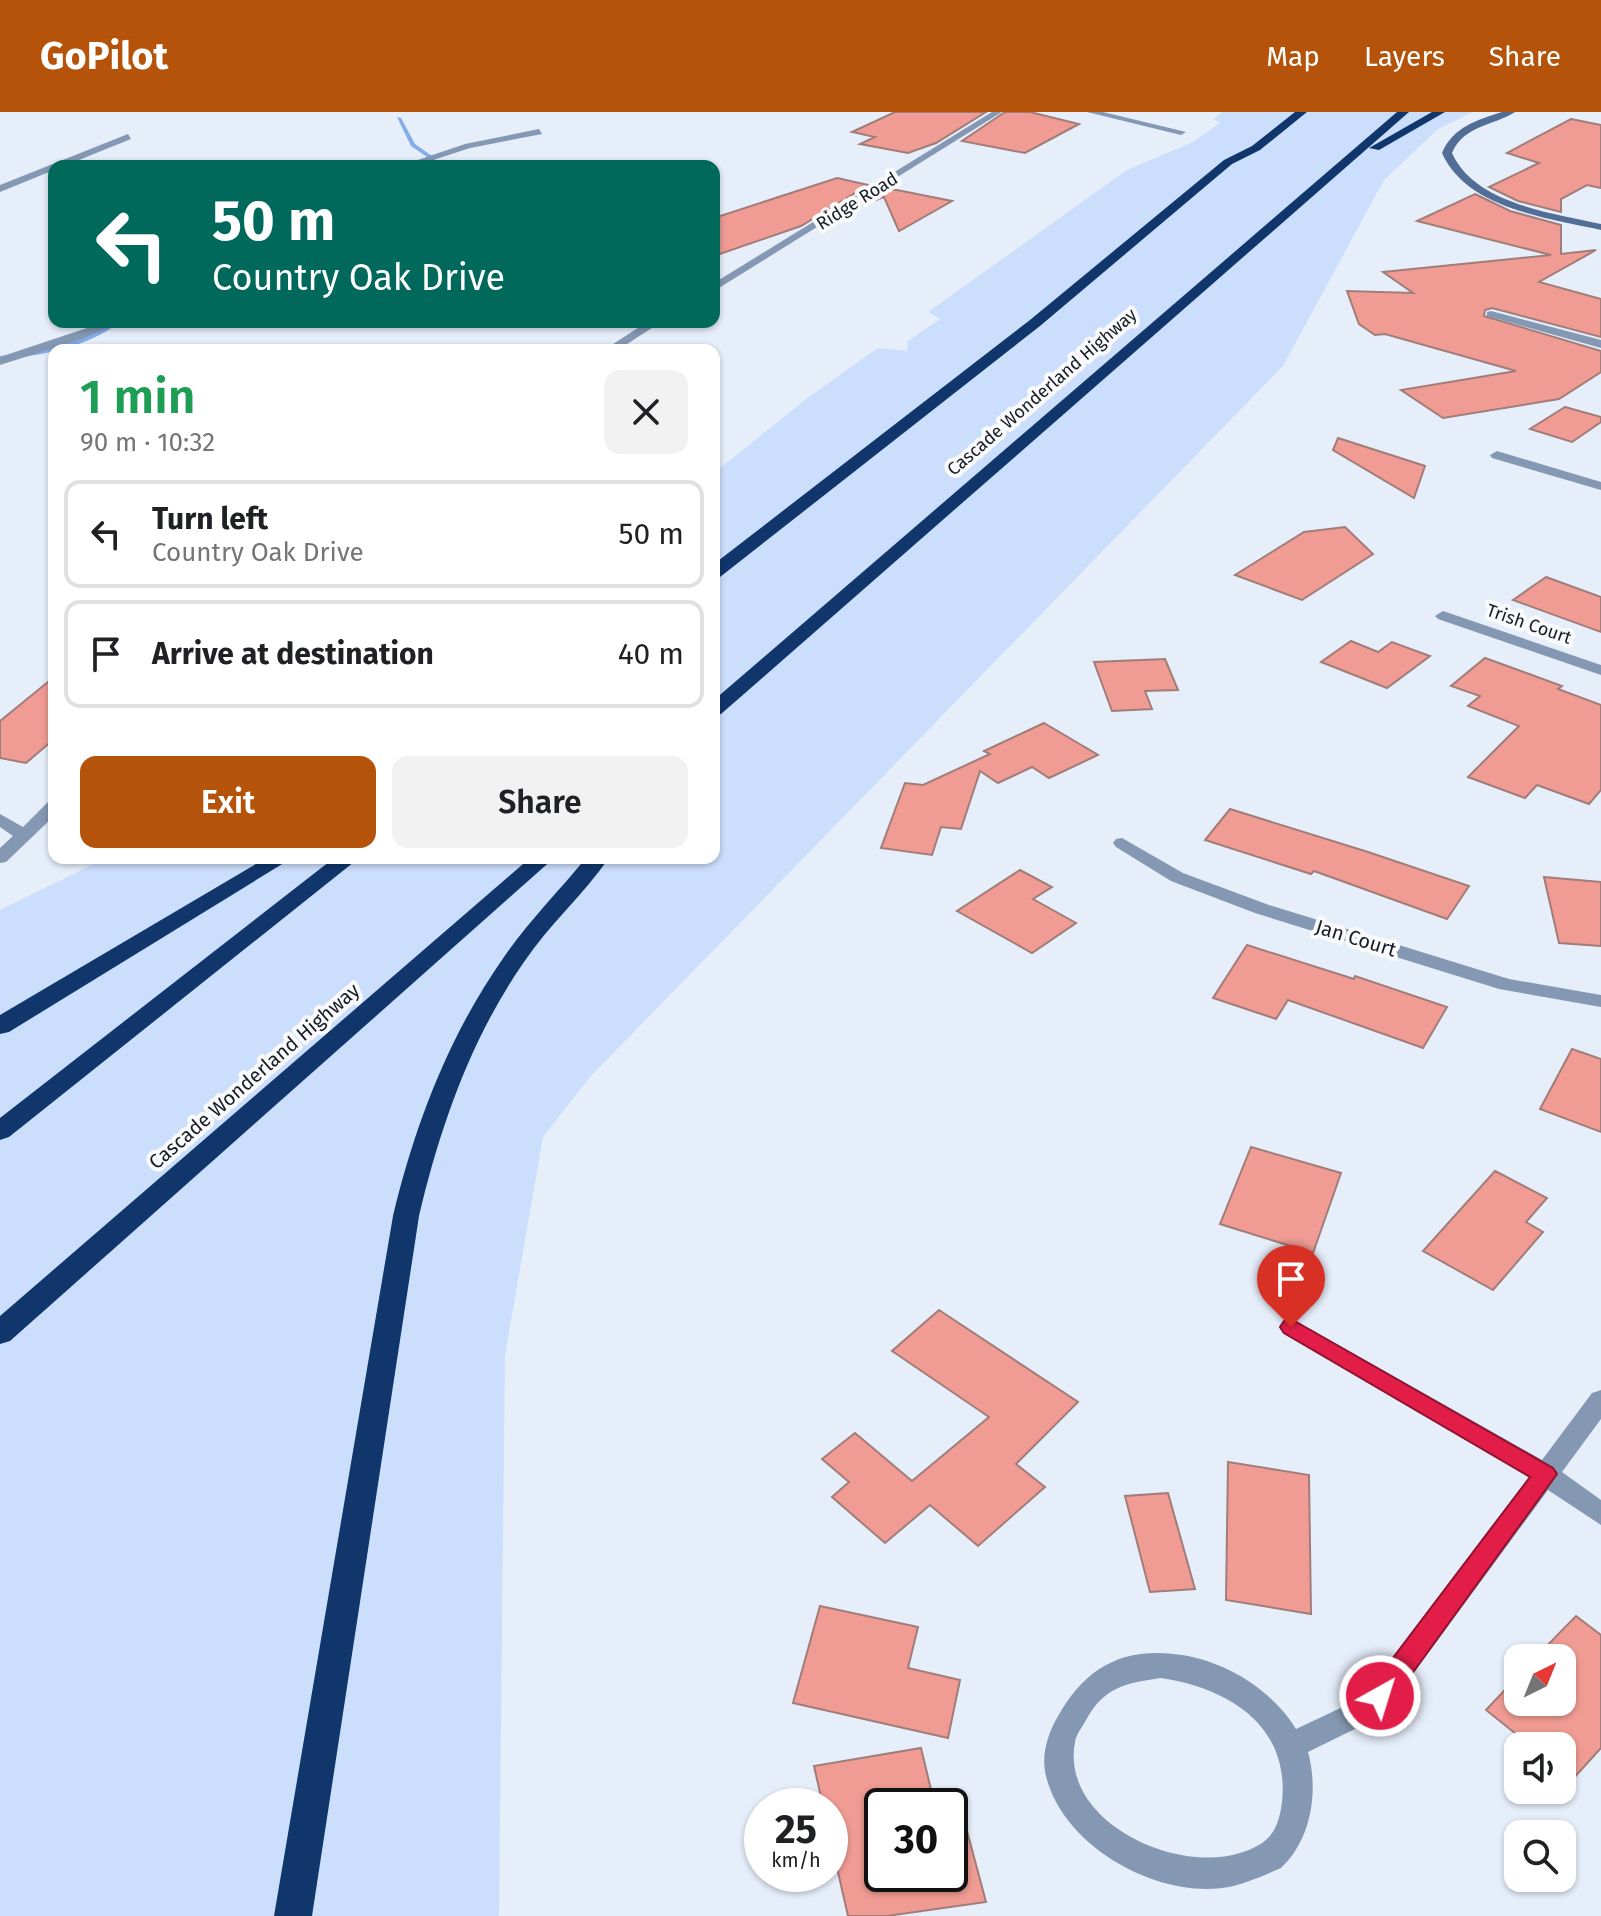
<!DOCTYPE html>
<meta charset="utf-8">
<style>
body{margin:0;font-family:"Fira Sans",sans-serif;background:#f2f2f2;color:#202124;height:100vh;display:flex;flex-direction:column;font-size:30px;white-space:nowrap}
*{box-sizing:border-box;margin:0}
p{font-size:26px;color:#757577}
.icon{flex:none;width:44px;height:44px;fill:none;stroke:currentColor;stroke-width:2;stroke-linecap:round;stroke-linejoin:round}
.map{position:relative;flex:1;overflow:hidden}
.side{position:absolute;left:48px;top:232px;width:672px;height:520px;display:flex;flex-direction:column;background:#fff;border-radius:16px;box-shadow:0 2px 6px #0004}
.side>*{flex:none}
.hud{position:absolute;left:48px;top:48px;width:672px;height:168px;border-radius:16px;box-shadow:0 2px 6px #0004;background:#00695c;color:#fff;overflow:hidden}
.needle{width:52px;rotate:43deg}
.buttons{position:absolute;left:1504px;top:1532px;display:grid;gap:16px}
.buttons a{display:grid;place-items:center;width:72px;height:72px;border-radius:16px;background:#fff;box-shadow:0 2px 6px #0004;font-size:40px}
.speed{position:absolute;left:744px;top:1676px;display:flex;gap:16px;font-size:40px;font-weight:700;text-align:center}
.speed>*{display:grid;place-content:center;width:104px;height:104px;border-radius:50%;background:#fff;box-shadow:0 2px 6px #0004;line-height:1}
.speed small{font-size:20px;font-weight:400}
.speed .limit{border:4px solid #111;border-radius:12px;background:#fff;color:#111}
.pin{position:absolute;display:grid;place-items:center;width:68px;height:68px;color:#fff;margin:-82px -34px;border-radius:50% 50% 50% 0;rotate:-45deg;box-shadow:0 0 8px #0007}
.pin .icon{rotate:45deg}
.me{position:absolute;width:88px;margin:-44px;rotate:39deg;stroke-linejoin:round;filter:drop-shadow(0 0 6px #0008)}
.turn{display:flex;align-items:center;gap:28px;height:168px;padding:0 32px;font-size:36px}
.turn .icon{width:104px;height:104px;stroke-width:2.5}
.turn b{display:block;font-size:56px;line-height:68px}
.round{display:grid;place-items:center;flex:none;width:84px;height:84px;border-radius:16px;background:#f2f2f2}
.summary{display:flex;align-items:center;justify-content:space-between;height:136px;padding:0 32px}
h1{font-size:48px;font-weight:600;line-height:60px;color:#1e9e55}
.button{display:flex;gap:16px;margin-top:auto;padding:16px 32px}
.button a{flex:1;height:92px;border-radius:16px;background:#b45309;color:#fff;font-size:32px;font-weight:600;line-height:92px;text-align:center}
.button a+a{background:#f2f2f2;color:#202124}
ul{padding:0;list-style:none}
li{display:flex;align-items:center;gap:24px;height:108px;margin:0 16px 12px;padding:0 16px;border:4px solid #e0e0e0;border-radius:16px}
li div{flex:1}
li b{display:block;font-size:30px}
li em{font-style:normal}
header{display:flex;align-items:center;gap:48px;box-sizing:border-box;height:112px;padding:0 40px;background:#b45309;color:#fff}
header strong{font-size:38px}
nav{display:flex;gap:44px;margin-inline-start:auto;font-size:28px}
.map>svg:first-child{display:block}
</style>
<header>
<strong>GoPilot</strong>
<nav><a>Map</a><a>Layers</a><a>Share</a></nav>
</header>
<div class="map">
<svg width="1601" height="1804" viewBox="0 0 1601 1804">
<rect width="100%" height="100%" fill="#e6eefa"/>
<!-- green -->
<polygon fill="#cbdffd" points="1222,0 1473,0 1438,17 1384,68 1283,254 589,966 543,1025 505,1243 499,1804 0,1804 0,798 106,746 714,746 714,361 810,284 878,236 907,239 908,229 940,207 928,200 1127,58 1193,30 1221,10 1213,8"/>
<g fill="none" stroke-linecap="round" stroke-linejoin="round">
<!-- stream -->
<g fill="#82aceb" fill-rule="evenodd">
<polygon points="397,5 401,6 415,32 435,46 433,54 427,54 430,47 411,34"/>
<path d="M112,210h8c-34,26 -78,33 -120,38v-4c40,-4 77,-13 112,-34z"/>
</g>
</g>
<!-- building -->
<g fill="#f09c94" stroke="#a17d79" stroke-width="2">
<polygon points="895,0 986,0 936,31 908,41 860,32 875,25 852,20"/>
<polygon points="1005,0 1030,0 1079,12 1025,41 962,29"/>
<polygon points="1571,7 1601,13 1601,76 1587,73 1561,87 1561,100 1518,89 1489,75 1539,51 1507,41"/>
<polygon points="837,66 868,73 801,114 714,144 714,106"/>
<polygon points="885,76 902,79 952,89 899,119 884,85 854,96"/>
<polygon points="1475,82 1510,99 1561,113 1561,142 1596,138 1539,170 1601,187 1601,225 1492,196 1485,198 1484,204 1601,239 1601,260 1559,287 1443,306 1401,278 1516,259 1385,222 1375,223 1359,212 1347,179 1413,181 1383,160 1551,143 1417,109"/>
<polygon points="1565,295 1601,305 1601,310 1572,330 1530,317"/>
<polygon points="1338,326 1425,354 1414,386 1333,338"/>
<polygon points="1345,415 1373,442 1302,488 1235,463 1304,420"/>
<polygon points="1546,465 1601,485 1601,520 1513,488"/>
<polygon points="1351,529 1378,540 1392,530 1430,544 1387,576 1321,550"/>
<polygon points="1485,546 1562,574 1558,577 1601,593 1601,678 1589,692 1537,673 1525,686 1468,665 1519,614 1468,594 1480,584 1451,574"/>
<polygon points="1165,547 1178,578 1145,579 1152,597 1112,599 1094,550"/>
<polygon points="54,565 54,627 26,651 0,646 0,609"/>
<polygon points="1044,611 1098,643 1049,666 1032,655 998,671 980,659 961,717 941,715 932,743 881,736 905,671 923,673 990,642 984,639"/>
<polygon points="1230,697 1368,740 1469,774 1447,807 1314,759 1311,762 1205,728"/>
<polygon points="1020,758 1052,775 1033,787 1076,811 1032,841 957,799"/>
<polygon points="1544,765 1601,770 1601,834 1559,831"/>
<polygon points="1247,833 1354,867 1355,864 1447,895 1423,936 1288,888 1276,907 1213,886"/>
<polygon points="1572,937 1601,947 1601,1020 1540,997"/>
<polygon points="1251,1035 1341,1061 1313,1141 1220,1112"/>
<polygon points="1495,1059 1547,1086 1526,1110 1543,1120 1493,1178 1423,1139"/>
<polygon points="939,1198 1078,1290 1016,1352 1045,1375 978,1434 930,1393 885,1431 832,1385 849,1370 822,1347 855,1321 912,1369 989,1305 892,1239"/>
<polygon points="1228,1350 1309,1363 1311,1502 1226,1488"/>
<polygon points="1168,1381 1195,1477 1150,1480 1125,1384"/>
<polygon points="820,1494 918,1515 908,1556 960,1568 948,1626 793,1591"/>
<polygon points="1576,1504 1601,1523 1601,1636 1562,1679 1562,1634 1531,1634 1486,1598 1518,1564 1518,1590 1562,1590 1562,1546 1535,1546"/>
<polygon points="921,1636 935,1694 882,1694 882,1762 950,1762 950,1695 960,1693 986,1790 887,1804 848,1804 830,1725 830,1694 823,1694 814,1654"/>
</g>
<g fill="none" stroke-linecap="round" stroke-linejoin="round">
<!-- street -->
<g fill="#8598b3" fill-rule="evenodd">
<polygon points="992,0 1002,0 714,179 714,171"/>
<polygon points="1087,0 1103,0 1186,20 1181,23"/>
<polygon points="539,17 542,22 470,36 415,54 400,54 465,32"/>
<polygon points="128,22 131,27 64,54 54,54 54,58 0,80 0,73"/>
<polygon points="1491,199 1601,228 1601,236 1487,204 1487,200"/>
<polygon points="105,210 121,210 82,227 0,253 0,245"/>
<polygon points="647,210 661,210 618,238 604,238"/>
<polygon points="1497,339 1601,370 1601,378 1492,346 1490,343"/>
<polygon points="1443,499 1601,553 1601,563 1438,507 1435,504"/>
<polygon points="54,689 54,704 6,750 0,751 0,736 13,724 0,715 0,702 23,715 48,690"/>
<polygon points="1122,726 1183,761 1269,793 1509,867 1601,883 1601,895 1499,877 1255,801 1171,769 1116,735 1113,731 1116,727"/>
<path d="M1291,1206l251,142 50,-67 9,-3v29l-39,53 39,28v25l-53,-35 -158,215 -23,18 -59,29c11,40 3,88 -27,116 -16,7 -35,15 -52,19 -70,13 -166,-40 -183,-111 -5,-19 1,-41 11,-58 28,-51 66,-72 125,-63 45,7 90,35 114,74l51,-24 23,-18 159,-210 -246,-144 -4,-6 4,-6zM1161,1566c67,10 129,47 121,124 -4,31 -14,42 -42,51 -65,21 -180,-32 -165,-111 1,-7 7,-15 11,-22 18,-33 40,-37 75,-42z"/>
</g>
<!-- secondary -->
<path fill="#536e96" fill-rule="evenodd" d="M1502,0h13c-22,14 -51,13 -63,41 23,51 100,60 149,71v6c-53,-12 -134,-21 -159,-77 11,-26 35,-33 60,-41z"/>
<!-- highway -->
<g fill="#10366c" fill-rule="evenodd">
<polygon points="1295,0 1307,0 1260,38 1232,52 1040,214 720,465 714,466 714,452 1030,208 1224,48 1252,34"/>
<polygon points="1397,0 1409,0 721,602 714,604 714,588"/>
<polygon points="1432,0 1445,0 1379,38 1369,36"/>
<polygon points="266,746 292,746 9,920 0,922 0,903"/>
<polygon points="334,746 359,746 9,1025 0,1028 0,1006"/>
<polygon points="530,746 554,746 10,1229 0,1232 0,1204"/>
<path d="M586,746h23c-26,37 -60,67 -85,104 -53,76 -84,165 -105,254l-107,700h-38l119,-700c22,-92 56,-181 111,-259 24,-35 55,-66 82,-99z"/>
</g>
</g>
<!-- route -->
<polygon fill="#e11d48" stroke="#92132f" stroke-width="2" points="1291,1207 1553,1356 1557,1362 1390,1592 1380,1595 1371,1592 1368,1584 1371,1575 1530,1365 1284,1221 1280,1215 1284,1209"/>
<g text-anchor="middle" stroke-width="8" stroke-linejoin="round" paint-order="stroke">
<!-- far-street labels -->
<g font-size="18" fill="#151c26" stroke="#fafafa">
<text transform="translate(857 89) rotate(-32)" y="6">Ridge Road</text>
<text transform="translate(1042 280) rotate(-41)" y="6">Cascade Wonderland Highway</text>
<text transform="translate(1529 512) rotate(19)" y="6">Trish Court</text>
</g>
<!-- street labels -->
<g font-size="20" fill="#151c26" stroke="#fafafa">
<text transform="translate(1356 826) rotate(17)" y="7">Jan Court</text>
<text transform="translate(254 964) rotate(-41)" y="7">Cascade Wonderland Highway</text>
</g>
</g>
</svg>
<div class="buttons">
<a><svg class="needle" viewBox="-14 -14 28 28"><path d="M0-13l5 13h-10z" fill="#e53935"/><path d="M0 13l5-13h-10z" fill="#757577"/></svg></a>
<a><svg class="icon" aria-label="sound" viewBox="0 0 24 24"><path d="M4 9h4l5-4v14l-5-4H4zM17 9q2 3 0 6"/></svg></a>
<a><svg class="icon" aria-label="search" viewBox="0 0 24 24"><circle cx="10" cy="10" r="6"/><path d="M15 15l6 6"/></svg></a>
</div>
<div class="speed"><div>25<small>km/h</small></div><div class="limit">30</div></div>
<div class="pin" style="left:1291px;top:1215px;background:#d93025"><svg class="icon" aria-label="arrive" viewBox="0 0 24 24"><path d="M6 21V4h12l-3 4 3 4H6"/></svg></div>
<svg class="me" style="left:1380px;top:1584px" viewBox="-20 -20 40 40"><circle r="17" fill="#e11d48" stroke="#fff" stroke-width="3"/><path d="M0-11L8 9 0 5-8 9z" fill="#fff"/></svg>
<div class="hud">
<div class="turn"><svg class="icon" aria-label="left" viewBox="0 0 24 24"><path d="M17 20v-9H6M10 6l-5 5 5 5"/></svg><div><b>50 m</b>Country Oak Drive</div></div>
</div>
<section class="side">
<div class="summary"><div><h1>1 min</h1><p>90 m · 10:32</p></div><a class="round"><svg class="icon" aria-label="close" viewBox="0 0 24 24"><path d="M6 6l12 12M18 6L6 18"/></svg></a></div>
<ul>
<li><svg class="icon" aria-label="left" viewBox="0 0 24 24"><path d="M17 20v-9H6M10 6l-5 5 5 5"/></svg><div><b>Turn left</b><p>Country Oak Drive</p></div><em>50 m</em></li>
<li><svg class="icon" aria-label="arrive" viewBox="0 0 24 24"><path d="M6 21V4h12l-3 4 3 4H6"/></svg><div><b>Arrive at destination</b></div><em>40 m</em></li>
</ul>
<div class="button"><a>Exit</a><a>Share</a></div>
</section>
</div>
